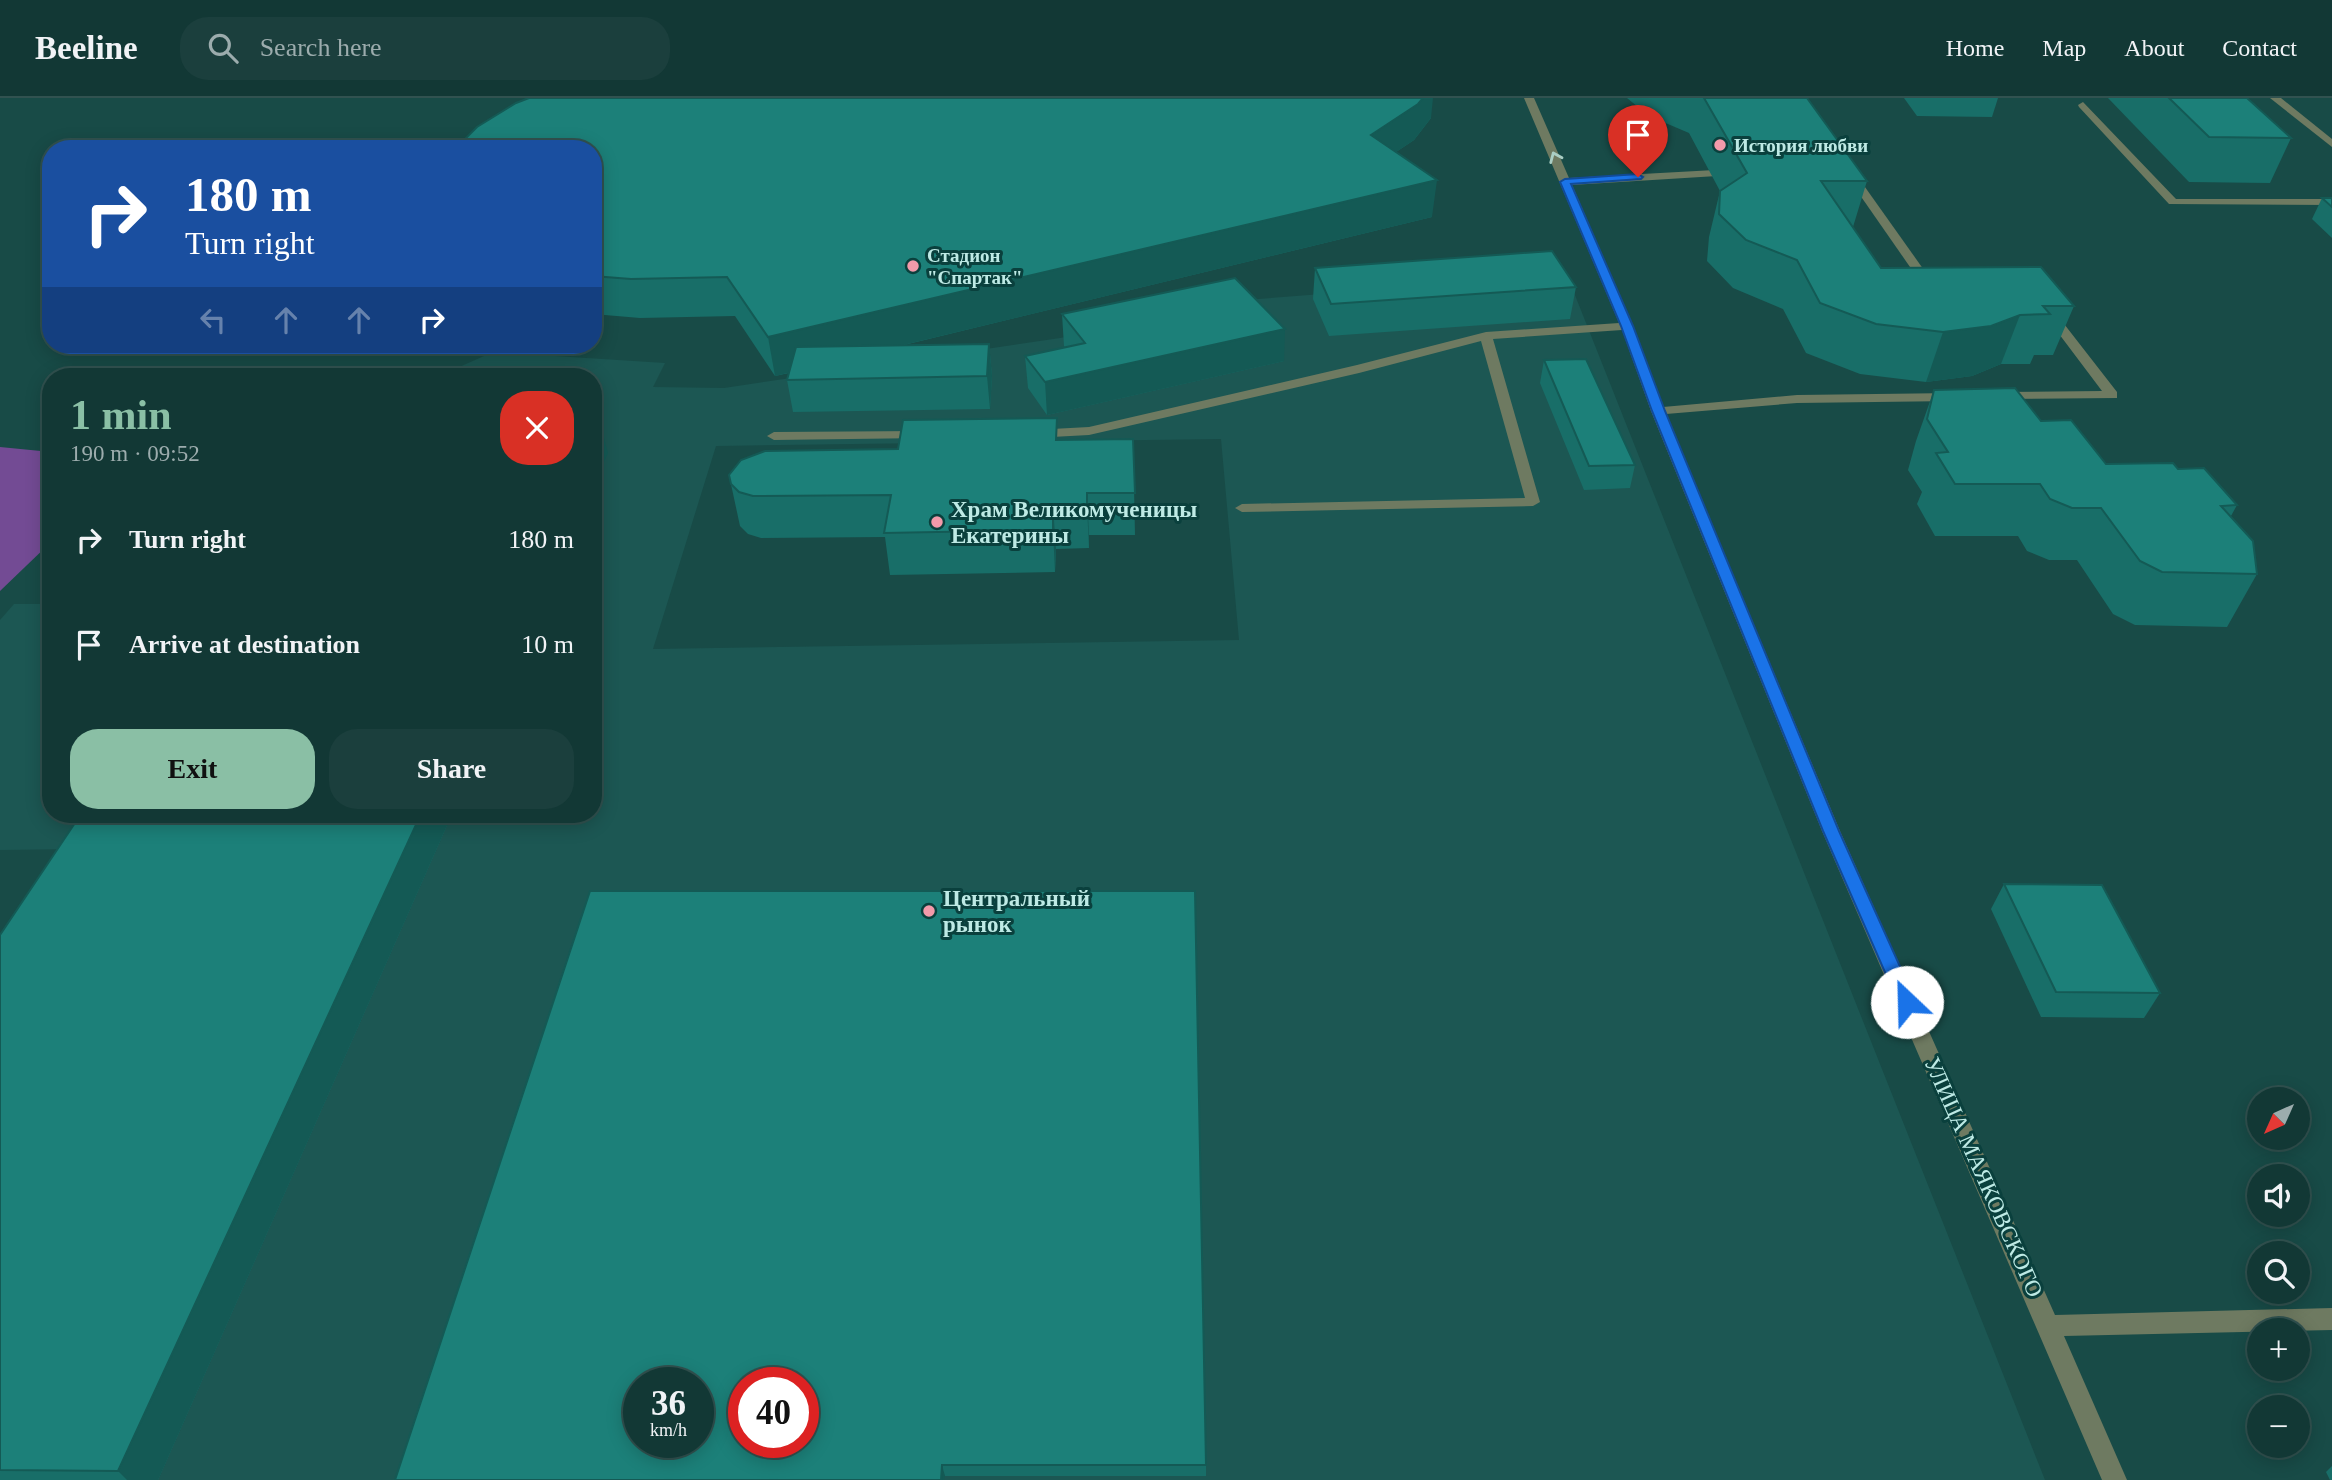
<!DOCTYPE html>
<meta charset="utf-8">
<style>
body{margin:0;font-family:Georgia,serif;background:#1b3f3d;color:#f1f3f6;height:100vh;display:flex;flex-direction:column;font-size:26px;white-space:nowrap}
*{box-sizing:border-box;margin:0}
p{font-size:23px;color:#9cacad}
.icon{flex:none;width:38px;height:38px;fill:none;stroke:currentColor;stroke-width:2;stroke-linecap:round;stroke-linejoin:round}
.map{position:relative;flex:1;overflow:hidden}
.panel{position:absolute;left:42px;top:270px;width:560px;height:455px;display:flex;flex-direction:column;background:#123835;border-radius:28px;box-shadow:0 4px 18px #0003,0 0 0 2px #315250}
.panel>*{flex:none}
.hud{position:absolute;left:42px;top:42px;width:560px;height:214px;border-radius:28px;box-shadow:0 4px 18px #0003,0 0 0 2px #315250;background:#1a4fa0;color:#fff;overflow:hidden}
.needle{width:46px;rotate:225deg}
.tools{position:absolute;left:2247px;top:989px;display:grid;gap:14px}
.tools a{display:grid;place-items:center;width:63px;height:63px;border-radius:50%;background:#123835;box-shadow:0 4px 18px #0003,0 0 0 2px #315250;font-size:35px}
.speed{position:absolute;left:623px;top:1269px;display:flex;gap:14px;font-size:35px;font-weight:700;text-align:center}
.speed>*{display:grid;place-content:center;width:91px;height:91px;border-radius:50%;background:#123835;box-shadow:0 4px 18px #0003,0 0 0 2px #315250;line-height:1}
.speed small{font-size:18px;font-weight:400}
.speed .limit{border:10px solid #d22;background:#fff;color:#111}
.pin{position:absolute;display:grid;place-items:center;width:60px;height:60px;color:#fff;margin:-72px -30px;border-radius:50% 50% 50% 0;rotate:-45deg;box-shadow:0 0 7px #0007}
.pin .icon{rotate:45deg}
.me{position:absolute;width:77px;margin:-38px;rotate:336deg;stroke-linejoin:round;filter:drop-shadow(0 0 5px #0008)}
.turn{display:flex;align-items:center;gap:24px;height:147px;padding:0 28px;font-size:32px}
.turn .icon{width:91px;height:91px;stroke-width:2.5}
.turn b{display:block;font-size:49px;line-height:60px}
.lanes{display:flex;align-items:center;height:66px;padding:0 28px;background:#0003;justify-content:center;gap:35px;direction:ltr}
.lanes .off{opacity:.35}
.round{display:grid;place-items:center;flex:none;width:74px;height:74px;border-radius:28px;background:#1b3f3d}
.overview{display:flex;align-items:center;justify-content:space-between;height:119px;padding:0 28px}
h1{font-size:42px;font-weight:800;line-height:52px;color:#8abfa5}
.button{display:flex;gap:14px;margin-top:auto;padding:14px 28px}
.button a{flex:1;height:80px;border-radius:28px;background:#8abfa5;color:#111;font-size:28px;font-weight:800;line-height:80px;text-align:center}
.button a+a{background:#1b3f3d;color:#f1f3f6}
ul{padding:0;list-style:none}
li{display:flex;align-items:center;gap:21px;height:105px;padding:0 28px}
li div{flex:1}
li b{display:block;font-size:26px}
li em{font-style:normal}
header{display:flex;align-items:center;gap:42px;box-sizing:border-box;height:98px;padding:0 35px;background:#123835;border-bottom:2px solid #315250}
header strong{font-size:33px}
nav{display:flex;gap:38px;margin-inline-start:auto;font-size:24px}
.search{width:490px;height:63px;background:#1b3f3d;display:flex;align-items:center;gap:18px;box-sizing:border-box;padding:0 24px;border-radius:28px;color:#9cacad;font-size:26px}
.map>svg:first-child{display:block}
</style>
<header>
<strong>Beeline</strong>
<div class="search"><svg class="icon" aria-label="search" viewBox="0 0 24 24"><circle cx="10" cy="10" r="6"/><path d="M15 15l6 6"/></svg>Search here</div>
<nav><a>Home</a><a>Map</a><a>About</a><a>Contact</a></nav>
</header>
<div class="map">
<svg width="2332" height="1382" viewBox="0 0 2332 1382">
<rect width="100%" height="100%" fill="#184b47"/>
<!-- built -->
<path fill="#1c5753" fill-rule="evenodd" d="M1567,177l478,1205h-2045v-509l77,-122 -77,1v-230l14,-16h37v210h542v-438h-154l54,-24 172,11 -12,24 71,1 336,-50 185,-38zM1221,341l18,201 -586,9 63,-203zM639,1284h59v60h-59zM744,1284h59v60h-59z"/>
<!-- green -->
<polygon fill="#734b94" points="0,349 51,354 51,444 0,493"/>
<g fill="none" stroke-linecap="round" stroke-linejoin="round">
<!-- minor -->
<g fill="#6e7a61" fill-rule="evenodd">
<polygon points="1524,0 1534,0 1569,80 1733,71 1738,74 1733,77 1572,87 1633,228 1663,309 1797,297 1954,295 1961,299 1954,303 1797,305 1666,316 1840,733 2055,1217 2332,1210 2332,1232 2064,1238 2127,1382 2102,1382 1822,733 1651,313 1622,232 1493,241 1540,404 1533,408 1242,414 1235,410 1242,406 1525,400 1481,243 1359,275 1089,337 1033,340 1026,336 1033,332 1089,329 1357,267 1486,234 1619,225"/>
<polygon points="2270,0 2281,0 2332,41 2332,49"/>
<polygon points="2083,4 2176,101 2332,101 2332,107 2169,106 2079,9 2078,7"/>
<polygon points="1847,75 1855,75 1936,189 1934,192 1926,192 1846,77"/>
<polygon points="2050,212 2054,213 2117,294 2117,300 1995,301 1995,295 2000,294 2102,293 2044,216"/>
<polygon points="921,333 928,337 926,340 774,342 767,338 774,334"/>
</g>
</g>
<!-- wall -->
<g fill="#186e68">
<polygon points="1627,0 1807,0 1867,83 1853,129 1881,170 2074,208 2053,257 2034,257 2030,266 2001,266 1972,278 1926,284 1860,276 1806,255 1783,211 1733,190 1707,163 1709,139 1720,93 1689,35 1649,18"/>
<polygon points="1904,0 1998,0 1992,19 1917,18"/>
<polygon points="2108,0 2247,0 2291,40 2270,85 2189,84"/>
<polygon points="1431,20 1414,42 1396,54 1432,119 904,247 989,246 992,278 990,311 793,314 787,282 789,275 775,278 735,218 640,220 593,216 593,51"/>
<polygon points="2322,100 2332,100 2332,140 2312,121"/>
<polygon points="1315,170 1576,189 1570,221 1329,238 1313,201"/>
<polygon points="1062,216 1284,263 1047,317 1028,290 1025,258 1065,249 1064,248"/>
<polygon points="1544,262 1635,367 1630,390 1584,392 1540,285"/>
<polygon points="1934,292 2041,323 2106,366 2178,371 2237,407 2231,418 2257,476 2227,529 2135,527 2113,516 2077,462 2049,462 2027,453 2018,438 1935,438 1917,406 1922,394 1908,372 1916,343"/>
<polygon points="1133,341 1135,437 1089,437 1089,450 1056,451 1055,474 890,477 885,439 761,440 748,436 740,428 729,377 898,351 1058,342"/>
<polygon points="448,725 158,1382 0,1382 0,837"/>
<polygon points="2004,786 2160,895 2144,920 2041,919 1991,811"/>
<polygon points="590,793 1206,1367 1206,1378 945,1378"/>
<polygon points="2332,1368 2332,1382 2330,1382 2326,1374"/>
</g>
<!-- shaded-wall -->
<g fill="#145a55">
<polygon points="1423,0 1433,0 1431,20 1414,42 1368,73 1371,37"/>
<polygon points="1437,82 1432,119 775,278 768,239"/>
<polygon points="2020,217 2001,266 1972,278 1926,284 1943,234"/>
<polygon points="1285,231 1284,263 1047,317 1045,284"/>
<polygon points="989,246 992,278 990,311 987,278"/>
<polygon points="599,321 608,355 593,389 593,335"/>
<polygon points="1087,395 1089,437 1089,450 1087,408"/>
<polygon points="1053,408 1056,451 1055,474 1053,432"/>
<polygon points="421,716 444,716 448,725 158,1382 127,1382 118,1373"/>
<polygon points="942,1367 945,1378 944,1382 941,1382"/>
</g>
<!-- building -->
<g fill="#1c8079" stroke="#145a55" stroke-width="2" fill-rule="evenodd">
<polygon points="529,0 1423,0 1418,6 1371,37 1437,82 768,239 727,179 631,181 593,178 593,51 455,51 477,29 516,5"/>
<polygon points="1704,0 1807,0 1867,83 1821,83 1881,170 2041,169 2074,208 2043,208 2050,216 2020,217 1991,228 1943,234 1876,226 1820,205 1797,162 1746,142 1719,116 1720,93 1747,75"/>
<polygon points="2169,0 2247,0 2291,40 2209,39"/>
<polygon points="2322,100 2332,100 2332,109"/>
<polygon points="1552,153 1576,189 1331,206 1315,170"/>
<polygon points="1235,180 1285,231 1045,284 1025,258 1085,245 1062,216"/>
<polygon points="989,246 987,278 787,282 796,249"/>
<polygon points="1586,261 1635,367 1589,368 1544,262"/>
<polygon points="2015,290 2041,323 2071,322 2106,366 2173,365 2178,371 2204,370 2237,407 2221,408 2253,443 2257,476 2162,474 2140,463 2101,410 2072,410 2050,401 2040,386 1955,386 1936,355 1948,354 1927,321 1934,292"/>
<polygon points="1057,320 1056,342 1133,341 1135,395 1087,395 1087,408 1053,408 1053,432 884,435 891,397 753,398 739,394 731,386 729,377 741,362 765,353 898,351 903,322"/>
<polygon points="593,321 599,321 593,335"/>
<polygon points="81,716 421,716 118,1373 0,1372 0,837"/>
<polygon points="2004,786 2102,787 2160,895 2056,894"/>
<path d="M590,793h605l11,574h-264l-1,15h-546zM639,1284h59v60h-59zM744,1284h59v60h-59z"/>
</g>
<!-- one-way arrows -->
<defs><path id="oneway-chevron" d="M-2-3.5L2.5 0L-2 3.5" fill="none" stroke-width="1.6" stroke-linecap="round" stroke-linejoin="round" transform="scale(1.75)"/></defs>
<use stroke="#aacec4" href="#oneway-chevron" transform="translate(1555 59) rotate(-113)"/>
<!-- route -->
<polygon fill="#1a73e8" stroke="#114b97" stroke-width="2" points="1638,76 1643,79 1641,81 1571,86 1633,228 1665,313 1839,733 1916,904 1913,909 1900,909 1898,904 1823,733 1652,313 1621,228 1560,84 1565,81"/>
<!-- markers -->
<g fill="#f39aaa" stroke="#0a403d" stroke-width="2.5">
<circle cx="1720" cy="47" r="7"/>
<circle cx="913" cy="168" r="7"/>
<circle cx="937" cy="424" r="7"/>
<circle cx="929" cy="813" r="7"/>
</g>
<g text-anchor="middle" stroke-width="6" stroke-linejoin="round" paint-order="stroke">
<!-- far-poi labels -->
<g font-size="19" font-weight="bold" fill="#beeae5" stroke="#0a403d" text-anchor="start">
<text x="1734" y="54">История любви</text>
<text x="927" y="164">Стадион<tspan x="927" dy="22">"Спартак"</tspan></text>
</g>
<!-- poi labels -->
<g font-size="23" font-weight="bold" fill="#beeae5" stroke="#0a403d" text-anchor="start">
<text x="951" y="419">Храм Великомученицы<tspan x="951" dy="26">Екатерины</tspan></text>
<text x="943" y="808">Центральный<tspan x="943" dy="26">рынок</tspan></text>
</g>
<!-- street labels -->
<g font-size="23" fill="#beeae5" stroke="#0a403d">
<text transform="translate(1984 1079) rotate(66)" y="8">УЛИЦА МАЯКОВСКОГО</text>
</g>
</g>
</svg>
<div class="tools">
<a><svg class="needle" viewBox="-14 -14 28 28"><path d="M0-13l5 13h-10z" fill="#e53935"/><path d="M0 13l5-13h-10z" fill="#9cacad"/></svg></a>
<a><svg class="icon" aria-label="sound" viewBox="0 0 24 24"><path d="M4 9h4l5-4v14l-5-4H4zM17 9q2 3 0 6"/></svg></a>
<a><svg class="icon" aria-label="search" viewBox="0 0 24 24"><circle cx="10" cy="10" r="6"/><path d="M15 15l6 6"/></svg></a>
<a>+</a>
<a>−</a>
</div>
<div class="speed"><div>36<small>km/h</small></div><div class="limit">40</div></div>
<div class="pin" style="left:1638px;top:79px;background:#d93025"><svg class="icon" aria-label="arrive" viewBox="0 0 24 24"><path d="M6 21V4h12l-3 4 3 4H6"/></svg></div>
<svg class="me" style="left:1907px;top:904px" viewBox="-20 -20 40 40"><circle r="19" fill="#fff"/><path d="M0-13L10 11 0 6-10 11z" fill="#1a73e8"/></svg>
<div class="hud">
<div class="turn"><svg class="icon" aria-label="right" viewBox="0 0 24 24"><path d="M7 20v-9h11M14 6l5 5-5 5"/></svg><div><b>180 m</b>Turn right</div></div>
<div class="lanes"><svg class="icon off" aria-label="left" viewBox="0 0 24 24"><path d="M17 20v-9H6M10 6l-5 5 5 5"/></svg><svg class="icon off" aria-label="ahead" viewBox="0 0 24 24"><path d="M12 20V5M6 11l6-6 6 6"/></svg><svg class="icon off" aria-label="ahead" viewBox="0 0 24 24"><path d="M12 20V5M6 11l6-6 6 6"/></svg><svg class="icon" aria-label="right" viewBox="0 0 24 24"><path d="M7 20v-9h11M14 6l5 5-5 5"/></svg></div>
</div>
<section class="panel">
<div class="overview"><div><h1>1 min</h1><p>190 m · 09:52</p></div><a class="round" style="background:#d93025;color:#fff"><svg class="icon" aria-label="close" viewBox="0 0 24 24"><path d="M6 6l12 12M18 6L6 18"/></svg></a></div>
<ul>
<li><svg class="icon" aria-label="right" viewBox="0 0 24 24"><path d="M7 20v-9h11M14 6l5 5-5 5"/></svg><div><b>Turn right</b></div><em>180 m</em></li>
<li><svg class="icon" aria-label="arrive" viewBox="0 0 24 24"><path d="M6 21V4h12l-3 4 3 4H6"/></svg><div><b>Arrive at destination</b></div><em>10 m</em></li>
</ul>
<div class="button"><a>Exit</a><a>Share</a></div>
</section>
</div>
